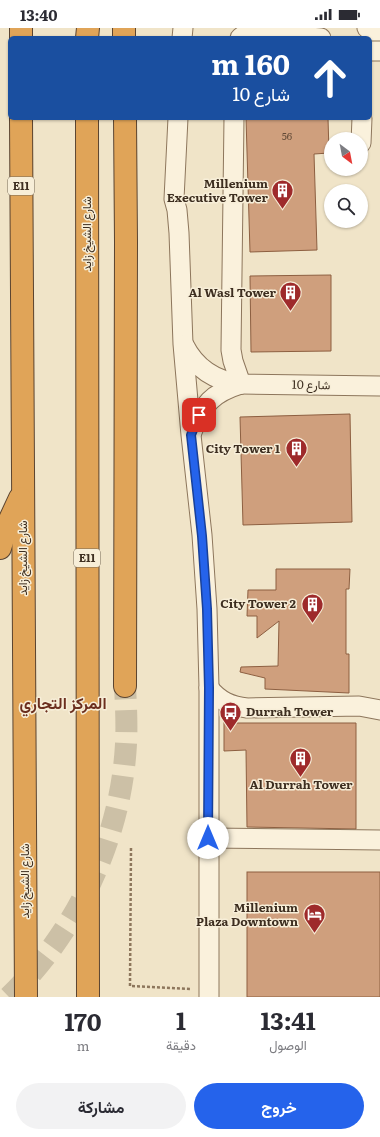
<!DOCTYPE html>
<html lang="ar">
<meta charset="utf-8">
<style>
body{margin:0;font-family:Literata,Vazirmatn,serif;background:#f2f2f3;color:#2b2b33;direction:rtl;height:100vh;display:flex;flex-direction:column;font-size:15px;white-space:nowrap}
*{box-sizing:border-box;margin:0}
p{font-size:13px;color:#7c7c81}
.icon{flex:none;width:22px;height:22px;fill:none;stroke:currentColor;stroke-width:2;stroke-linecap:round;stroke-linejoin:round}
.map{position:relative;height:969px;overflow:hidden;direction:ltr}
.sheet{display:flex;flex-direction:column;background:#fff;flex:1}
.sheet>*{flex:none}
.hud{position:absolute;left:8px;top:8px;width:364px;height:84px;border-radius:6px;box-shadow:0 1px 3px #0004;direction:rtl;background:#1a4fa0;color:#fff;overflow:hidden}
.needle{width:26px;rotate:148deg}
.tools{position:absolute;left:324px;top:104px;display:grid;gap:8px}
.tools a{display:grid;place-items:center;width:44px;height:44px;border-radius:50%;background:#fff;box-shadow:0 1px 3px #0004;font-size:20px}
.pin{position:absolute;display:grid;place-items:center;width:34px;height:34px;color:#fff;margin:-17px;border-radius:8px;box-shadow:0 2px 6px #0006}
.me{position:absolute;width:44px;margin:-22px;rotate:0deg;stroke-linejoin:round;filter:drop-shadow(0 0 3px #0008)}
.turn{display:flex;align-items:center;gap:14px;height:84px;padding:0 16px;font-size:18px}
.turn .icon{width:52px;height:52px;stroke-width:2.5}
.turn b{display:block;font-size:28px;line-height:34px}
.eta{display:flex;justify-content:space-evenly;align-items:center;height:68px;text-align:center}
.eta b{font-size:24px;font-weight:700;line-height:28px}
.button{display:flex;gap:8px;margin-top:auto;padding:8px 16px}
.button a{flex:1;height:46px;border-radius:24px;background:#2563eb;color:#fff;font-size:16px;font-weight:700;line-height:46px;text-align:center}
.button a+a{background:#f2f2f3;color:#2b2b33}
.status{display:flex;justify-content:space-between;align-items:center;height:28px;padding:0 20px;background:#fff;direction:ltr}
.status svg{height:11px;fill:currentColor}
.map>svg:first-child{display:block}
</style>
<div class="status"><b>13:40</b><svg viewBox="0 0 49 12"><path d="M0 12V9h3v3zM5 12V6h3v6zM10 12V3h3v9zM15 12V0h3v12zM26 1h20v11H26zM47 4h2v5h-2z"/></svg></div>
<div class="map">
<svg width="380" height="969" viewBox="0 0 380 969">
<rect width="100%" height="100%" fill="#f0e4c8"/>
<!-- building -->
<g fill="#cf9f7d" stroke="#8d5f41">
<polygon points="246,90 328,90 329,125 314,126 317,222 250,224"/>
<polygon points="331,247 331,323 251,324 250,248"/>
<polygon points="350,386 352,494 243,497 240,389"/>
<polygon points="276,541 350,541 349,561 346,561 346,626 349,626 349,665 265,661 265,650 240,644 241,639 278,638 279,593 257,610 257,588 247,588 248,562 276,562"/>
<polygon points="224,686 236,689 236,695 356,695 356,801 247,799 246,722 224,723"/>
<rect x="247" y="844" width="133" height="125"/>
</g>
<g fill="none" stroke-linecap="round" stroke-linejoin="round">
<!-- highway-tunnel -->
<path stroke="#ccc0a6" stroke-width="22" stroke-dasharray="22 11" stroke-linecap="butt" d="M9,969c68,-66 112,-158 117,-253 1,-19 0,-38 -1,-58"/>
<defs>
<g id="minor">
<polyline points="367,0 372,3 380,3"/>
<polyline points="182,10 183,0"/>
<polyline points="240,10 245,6 252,4 321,10"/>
<polyline points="370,23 380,23"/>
<polyline points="178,90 174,171 177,182 179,205 183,316 191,407 202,507 207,581 209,660 209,969"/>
<polyline points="234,90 231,322 233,333 241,356"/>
<polyline points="361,115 362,90"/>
<path d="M184,317c12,24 31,36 57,39l139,2"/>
<path d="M192,404c11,-28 20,-39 49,-48"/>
<path d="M209,660c10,13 22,18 38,20l112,-2 21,4"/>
<polyline points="208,810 380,812"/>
</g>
<g id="highway">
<polyline points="21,0 21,10"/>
<polyline points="124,0 124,10"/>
<polyline points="87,10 88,0"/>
<polyline points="21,90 26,969"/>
<polyline points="87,90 88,969"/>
<polyline points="125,90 126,214 125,658"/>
<polyline points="0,520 7,498 20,470"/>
</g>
</defs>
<!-- minor casing -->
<use href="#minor" stroke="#8d765c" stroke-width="21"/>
<!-- highway casing -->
<use href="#highway" stroke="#5b4430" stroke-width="24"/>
<!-- path -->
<polyline stroke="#8d765c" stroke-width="2.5" stroke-dasharray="3 2" stroke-linecap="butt" points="131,820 130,958 191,961"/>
<!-- minor -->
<use href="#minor" stroke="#faf1dc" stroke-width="19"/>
<!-- highway -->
<use href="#highway" stroke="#e0a458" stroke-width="22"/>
</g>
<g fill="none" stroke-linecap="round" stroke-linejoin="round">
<defs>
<polyline id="route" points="199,387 191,407 202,508 207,581 209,660 208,810"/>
</defs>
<!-- route casing -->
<use href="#route" stroke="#184099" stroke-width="10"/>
<!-- route -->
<use href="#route" stroke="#2563eb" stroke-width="7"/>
</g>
<!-- icons -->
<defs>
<symbol id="building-pin" viewBox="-11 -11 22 30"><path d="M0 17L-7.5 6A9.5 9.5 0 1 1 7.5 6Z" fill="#9e2a2b" stroke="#f7eed8"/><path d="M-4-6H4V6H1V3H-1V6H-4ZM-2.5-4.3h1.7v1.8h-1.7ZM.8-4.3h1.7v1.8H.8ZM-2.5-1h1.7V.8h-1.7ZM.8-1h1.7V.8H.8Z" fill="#fff"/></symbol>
<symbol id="bus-pin" viewBox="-11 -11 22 30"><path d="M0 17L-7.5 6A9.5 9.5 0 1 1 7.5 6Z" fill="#9e2a2b" stroke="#f7eed8"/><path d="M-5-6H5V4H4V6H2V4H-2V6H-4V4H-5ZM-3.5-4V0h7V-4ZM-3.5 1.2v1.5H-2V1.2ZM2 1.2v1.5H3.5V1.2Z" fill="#fff"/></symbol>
<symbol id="hotel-pin" viewBox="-11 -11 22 30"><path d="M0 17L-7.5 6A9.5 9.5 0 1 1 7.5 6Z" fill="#9e2a2b" stroke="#f7eed8"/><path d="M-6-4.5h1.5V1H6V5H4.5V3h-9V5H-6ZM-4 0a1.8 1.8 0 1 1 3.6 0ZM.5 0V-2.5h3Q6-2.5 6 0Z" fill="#fff"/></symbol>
</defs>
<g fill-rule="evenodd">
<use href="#building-pin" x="270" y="150" width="25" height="34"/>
<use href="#building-pin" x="278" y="252" width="25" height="34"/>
<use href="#building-pin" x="284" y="408" width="25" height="34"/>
<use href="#building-pin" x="300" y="564" width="25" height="34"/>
<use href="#bus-pin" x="218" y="672" width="25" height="34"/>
<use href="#building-pin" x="288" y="718" width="25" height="34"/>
<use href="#hotel-pin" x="302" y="874" width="25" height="34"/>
</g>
<g text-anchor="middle" stroke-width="3" stroke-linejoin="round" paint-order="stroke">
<!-- number labels -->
<g font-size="10" fill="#624a37">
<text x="287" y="112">56</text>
</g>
<!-- shield labels -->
<g fill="#f7eed8" stroke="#756857" stroke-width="1">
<rect x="8" y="149" width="26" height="18" rx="3"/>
<rect x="74" y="521" width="26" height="18" rx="3"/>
</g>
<g font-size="11" font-weight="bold" fill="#3d2e20">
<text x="21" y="162">E11</text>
<text x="87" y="534">E11</text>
</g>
<!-- poi labels -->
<g font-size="12" font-weight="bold" fill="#3d2e20" stroke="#f7eed8" text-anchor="end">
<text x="268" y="160">Millenium<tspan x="268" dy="14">Executive Tower</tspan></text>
<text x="276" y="269">Al Wasl Tower</text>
<text x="280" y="425">City Tower 1</text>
<text x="296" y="580">City Tower 2</text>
<text x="246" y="688" text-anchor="start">Durrah Tower</text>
<text x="301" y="761" text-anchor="middle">Al Durrah Tower</text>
<text x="298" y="884">Millenium<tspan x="298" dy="14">Plaza Downtown</tspan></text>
</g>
<!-- street labels -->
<g font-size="12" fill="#3d2e20" stroke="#f7eed8">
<text transform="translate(87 206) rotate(-90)" y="4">شارع الشيخ زايد</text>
<text transform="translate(311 357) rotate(1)" y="4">شارع 10</text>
<text transform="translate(23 530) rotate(-90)" y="4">شارع الشيخ زايد</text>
<text transform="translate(25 853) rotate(-90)" y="4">شارع الشيخ زايد</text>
</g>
<!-- district labels -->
<g font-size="16" font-weight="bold" fill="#6b2e1e" stroke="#f7eed8">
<text x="63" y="681">المركز التجاري</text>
</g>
</g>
</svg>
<div class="tools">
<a><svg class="needle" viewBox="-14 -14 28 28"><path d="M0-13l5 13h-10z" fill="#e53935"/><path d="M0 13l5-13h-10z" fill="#7c7c81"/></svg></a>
<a><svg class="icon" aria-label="search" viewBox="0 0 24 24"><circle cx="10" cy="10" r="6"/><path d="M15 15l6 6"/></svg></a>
</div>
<div class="pin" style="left:199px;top:387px;background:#d93025"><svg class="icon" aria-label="arrive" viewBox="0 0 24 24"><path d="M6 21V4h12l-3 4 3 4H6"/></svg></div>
<svg class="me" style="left:208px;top:810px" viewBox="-20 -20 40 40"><circle r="19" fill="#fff"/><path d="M0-13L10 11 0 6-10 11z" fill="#2563eb"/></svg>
<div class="hud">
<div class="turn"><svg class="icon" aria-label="ahead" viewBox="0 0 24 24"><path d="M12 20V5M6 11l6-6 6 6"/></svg><div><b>160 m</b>شارع 10</div></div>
</div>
</div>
<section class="sheet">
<div class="eta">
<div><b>13:41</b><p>الوصول</p></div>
<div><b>1</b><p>دقيقة</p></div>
<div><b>170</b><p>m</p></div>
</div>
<div class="button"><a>خروج</a><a>مشاركة</a></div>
</section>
